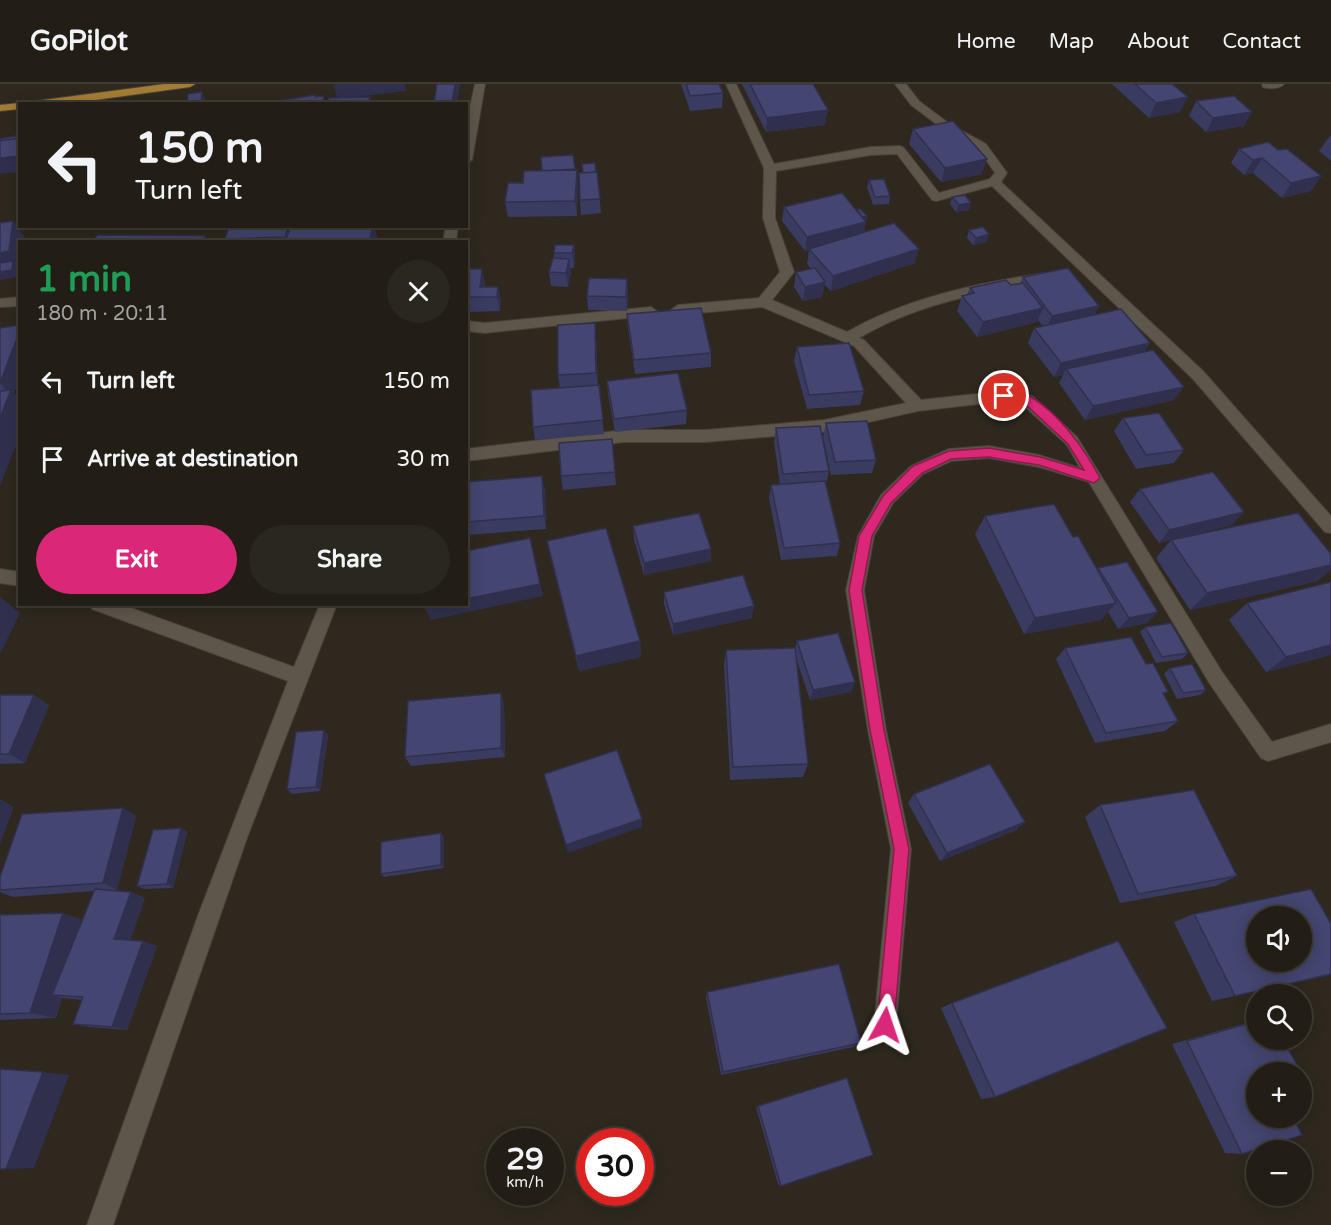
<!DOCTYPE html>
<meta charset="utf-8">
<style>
body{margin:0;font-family:"Varela Round",sans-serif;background:#2a271f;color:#f1f3f6;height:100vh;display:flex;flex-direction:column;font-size:22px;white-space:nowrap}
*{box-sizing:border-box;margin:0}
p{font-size:20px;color:#a2a2a1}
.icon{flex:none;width:33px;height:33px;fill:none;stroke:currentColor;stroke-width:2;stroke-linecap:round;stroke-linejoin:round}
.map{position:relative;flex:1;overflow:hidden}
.side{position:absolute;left:18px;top:156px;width:450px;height:366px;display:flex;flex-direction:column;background:#221e16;border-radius:0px;box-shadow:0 3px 15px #0003,0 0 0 2px #3f3c35}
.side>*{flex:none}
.banner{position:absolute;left:18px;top:18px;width:450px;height:126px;border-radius:0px;box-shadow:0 3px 15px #0003,0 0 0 2px #3f3c35;background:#221e16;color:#f1f3f6;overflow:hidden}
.fabs{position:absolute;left:1246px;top:822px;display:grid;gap:12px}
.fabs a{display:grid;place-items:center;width:66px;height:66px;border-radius:50%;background:#221e16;box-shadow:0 3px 15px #0003,0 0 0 2px #3f3c35;font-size:30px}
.speed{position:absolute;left:486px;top:1044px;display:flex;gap:12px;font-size:30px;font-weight:700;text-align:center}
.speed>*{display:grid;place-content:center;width:78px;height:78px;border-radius:50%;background:#221e16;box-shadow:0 3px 15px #0003,0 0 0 2px #3f3c35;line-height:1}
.speed small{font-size:15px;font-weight:400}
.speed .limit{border:9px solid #d22;background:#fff;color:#111}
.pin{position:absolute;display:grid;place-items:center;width:51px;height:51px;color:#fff;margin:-26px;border:3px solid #fff;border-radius:50%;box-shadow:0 2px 6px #0007}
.me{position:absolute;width:66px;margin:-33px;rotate:5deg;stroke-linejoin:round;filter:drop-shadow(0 0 4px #0008)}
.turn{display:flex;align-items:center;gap:21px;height:126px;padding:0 18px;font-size:27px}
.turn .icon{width:78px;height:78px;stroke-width:2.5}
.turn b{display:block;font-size:42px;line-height:51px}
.round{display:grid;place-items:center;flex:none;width:63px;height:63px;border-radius:32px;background:#2a271f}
.headline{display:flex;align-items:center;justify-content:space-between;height:102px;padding:0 18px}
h1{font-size:36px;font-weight:700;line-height:45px;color:#1e9e55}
.action{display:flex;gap:12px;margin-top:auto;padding:12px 18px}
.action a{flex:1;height:69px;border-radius:36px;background:#db2777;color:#fff;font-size:24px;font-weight:700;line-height:69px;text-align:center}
.action a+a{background:#2a271f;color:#f1f3f6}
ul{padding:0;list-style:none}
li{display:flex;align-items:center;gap:18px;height:78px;padding:0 18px}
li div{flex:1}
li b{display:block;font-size:22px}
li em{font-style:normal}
header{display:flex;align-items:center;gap:36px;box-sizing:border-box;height:84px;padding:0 30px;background:#221e16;border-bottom:2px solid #3f3c35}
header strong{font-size:28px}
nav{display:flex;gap:33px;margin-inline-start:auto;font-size:21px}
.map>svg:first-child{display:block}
</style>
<header>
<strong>GoPilot</strong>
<nav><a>Home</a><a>Map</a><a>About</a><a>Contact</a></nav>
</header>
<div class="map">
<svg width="1331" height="1141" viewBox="0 0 1331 1141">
<rect width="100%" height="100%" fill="#2e281e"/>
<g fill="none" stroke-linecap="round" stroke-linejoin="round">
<defs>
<g id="minor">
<polygon points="475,0 485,0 472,76 466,79 466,42"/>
<path d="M726,0h10l38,80 97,-17 29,-1 4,2 35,45 51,-14 5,-6 -17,-25 -35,-19 -32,-24 -16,-21h11l13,17 32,24 35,19 21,29 -6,9 202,189 128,145v17l-6,-1 -132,-153 -201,-193 -56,15 -4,-1 -35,-46 -26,1 -95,16 -1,47 19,54 -22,28 75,32c60,-34 130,-49 198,-59l5,1 2,3 -2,3c-18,5 -37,6 -55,10 -47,10 -94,23 -136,48l5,2 57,60 83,-9 23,4 5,1 45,41 145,235 50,70 59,-18v18l-63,19 -7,-3 -51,-74 -121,-202 -50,-15 -50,-9 -38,3 -28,13 -30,29 -19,33 -10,54 22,140 25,119 -15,176 -3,8 -8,3 -8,-3 -3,-8 17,-176 -23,-119 -22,-140 12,-54 23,-41 30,-29 38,-17 40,-3 50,9 41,13 -13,-23 -44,-40 -19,-4 -86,10 -94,21 -119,10h-81l-158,19v-12l158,-19h81l119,-10 82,-17 -52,-57 -92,-39 -84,8 -7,-5 7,-5 81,-7 21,-26 -17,-54 1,-50z"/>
<path d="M1262,0h22c-4,5 -15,5 -21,3z"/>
<polygon points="446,142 458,142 456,158 443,158"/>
<polygon points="20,213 20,222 0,223 0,215"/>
<polygon points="651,223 658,228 656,231 485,249 466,247 466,237 485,239"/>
<polygon points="0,485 20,488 20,502 0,499"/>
<polygon points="90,520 120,520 294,583 320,520 337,520 248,751 113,1141 87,1141 199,829 288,597 92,525"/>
</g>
<g id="trunk">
<polygon points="165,0 195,0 190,3 66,20 31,20 36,17"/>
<polygon points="20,19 23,20 20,20 20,25 0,27 0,21"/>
</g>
</defs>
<!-- minor casing -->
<use href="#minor" stroke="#48423a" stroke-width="2"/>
<!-- trunk casing -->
<use href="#trunk" stroke="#48423a" stroke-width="2"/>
<!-- minor -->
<use href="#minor" fill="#5d564b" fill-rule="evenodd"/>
<!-- trunk -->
<use href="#trunk" fill="#a47c34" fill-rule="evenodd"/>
</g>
<!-- wall -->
<g fill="#3a3b60">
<polygon points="681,0 719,0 723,9 722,24 690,27"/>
<polygon points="742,0 813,0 825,41 766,48"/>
<polygon points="1112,0 1172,0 1180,28 1149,34"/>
<polygon points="1196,17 1244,42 1206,48 1189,32"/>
<polygon points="913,45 982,90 941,98 909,60"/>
<polygon points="1331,52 1331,77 1319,67 1329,53"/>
<polygon points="1239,65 1278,66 1321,92 1311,107 1282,114 1253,89 1244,91 1231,79"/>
<polygon points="573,71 575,86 578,101 577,132 508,133 505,118 523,99 542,87"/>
<polygon points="597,88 601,129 581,131 580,116 596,89"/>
<polygon points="869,96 890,112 889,120 873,121 867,103"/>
<polygon points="952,113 969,126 956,128 950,120"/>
<polygon points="784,123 857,126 867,132 864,148 915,179 831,207 824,200 822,213 803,217 794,203 796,188 811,185 807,180 809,166 805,167 782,137"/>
<polygon points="229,142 378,156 378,158 226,158 225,155"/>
<polygon points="969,146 987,158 973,161 967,154"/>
<polygon points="574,161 575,176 574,184 570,184 571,189 568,203 551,202 549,188 554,174 554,169"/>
<polygon points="466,185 482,185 485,200 485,203 498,203 501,217 500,227 466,228"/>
<polygon points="1023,193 1094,231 1150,259 1144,268 1174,316 1085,336 1059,299 1063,291 1054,293 1028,259 1034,244 1043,243 1038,236 1037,238 977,253 957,227 962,212 967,211 970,204 1011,201 1020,199"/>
<polygon points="627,195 628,209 627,227 588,226 587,212"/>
<polygon points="627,230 711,269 711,283 635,290 628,244"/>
<polygon points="20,241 20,293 14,309 20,316 20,351 0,401 0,244"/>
<polygon points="596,253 598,301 599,301 604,350 535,356 533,343 560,304 558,291"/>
<polygon points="797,263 864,307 860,321 807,325 794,277"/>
<polygon points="607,297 687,326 686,340 615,348 608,311"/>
<polygon points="1123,334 1184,366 1174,379 1136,385 1114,347"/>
<polygon points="826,339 876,376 872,389 831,391 823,353"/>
<polygon points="776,344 829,387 826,400 840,459 837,472 781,476 769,414 771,401 780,400 774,358"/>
<polygon points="612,355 616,401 563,406 561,392"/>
<polygon points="466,398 545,405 546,445 466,451"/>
<polygon points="1140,405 1232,441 1173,455 1318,497 1190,526 1156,474 1171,456 1159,459 1130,418"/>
<polygon points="985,432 1073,453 1097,486 1098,484 1147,539 1118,545 1108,528 1101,536 1024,550 975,450"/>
<polygon points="633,442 711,465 711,477 644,491 634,455"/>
<polygon points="547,457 640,557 641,573 579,587 551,475"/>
<polygon points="664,508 752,534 673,551 664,520"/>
<polygon points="1247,519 1331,571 1266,588 1229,536"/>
<polygon points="1145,543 1188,569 1182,575 1156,579 1140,548"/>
<polygon points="797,557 855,598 851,608 810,616 796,574 808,680 803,693 730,696 724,581 726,566 795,565"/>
<polygon points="1065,564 1164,611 1178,637 1165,647 1095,659 1056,575"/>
<polygon points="1170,584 1206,606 1200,611 1177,615 1164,590"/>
<polygon points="0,611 49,621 25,679 0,680"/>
<polygon points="504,619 505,673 411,682 405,673"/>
<polygon points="324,646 328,651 320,707 292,710 287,705"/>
<polygon points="914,710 1025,738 1016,746 940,777 908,719"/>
<polygon points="1100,721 1237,792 1216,802 1120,819 1085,733"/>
<polygon points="123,724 136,732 117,806 109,806 131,808 145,814 130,856 143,857 157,862 127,946 89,943 73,940 82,916 62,914 56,934 0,936 0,831 82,836 94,807 13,813 0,808 0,793"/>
<polygon points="181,744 187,748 173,804 144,805 137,802"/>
<polygon points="441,749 444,753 444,784 384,793 381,790"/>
<polygon points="1194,830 1331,840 1331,891 1212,917 1174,838"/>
<polygon points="707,908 861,959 853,963 721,991 706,914"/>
<polygon points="952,919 995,1013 981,1015 941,924"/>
<polygon points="1257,936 1257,988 1242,1070 1225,1069 1172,960"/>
<polygon points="847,994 781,1102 778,1100 756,1023"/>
</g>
<!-- shaded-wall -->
<g fill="#30304e">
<polygon points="341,0 405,0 406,7 338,15 333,1"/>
<polygon points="455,0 460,0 457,20 452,20"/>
<polygon points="202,8 205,15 205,20 201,20"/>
<polygon points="1188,13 1180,28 1149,34 1156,19"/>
<polygon points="828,26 825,41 766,48 767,34"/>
<polygon points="1252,28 1244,42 1206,48 1213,34"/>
<polygon points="20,72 20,88 0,90 0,74"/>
<polygon points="1262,74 1253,89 1244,91 1253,76"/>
<polygon points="987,75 982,90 941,98 945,84"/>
<polygon points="577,86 578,101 577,132 575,117"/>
<polygon points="1321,92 1311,107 1282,114 1291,99"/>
<polygon points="971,119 969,126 956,128 959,121"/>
<polygon points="867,132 863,152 805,167 807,153 858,134"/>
<polygon points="13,137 24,152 23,158 20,158 20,182 17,182 19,184 17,193 0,196 0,169"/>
<polygon points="373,142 374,142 378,156 378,158 369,158"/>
<polygon points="989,150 987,158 973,161 976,154"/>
<polygon points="205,152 207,158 202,158"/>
<polygon points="574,161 575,176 574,184 572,169"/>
<polygon points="919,165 915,179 831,207 833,192"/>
<polygon points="569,175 571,189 568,203 566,189"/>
<polygon points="482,185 485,200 484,213 480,203"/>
<polygon points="627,195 628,209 627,227 626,213"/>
<polygon points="825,198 822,213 803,217 805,203"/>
<polygon points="498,203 501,217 500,227 497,213"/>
<polygon points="1099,222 1092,236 1046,246 1052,232"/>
<polygon points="1043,224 1037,238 977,253 983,238"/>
<polygon points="595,239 596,253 598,303 596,289"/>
<polygon points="20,246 20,291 18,291 20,293 14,309 20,316 20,351 0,401 0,334 10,310 0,299"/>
<polygon points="1150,259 1141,273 1066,285 1063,291 1054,293 1061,279"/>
<polygon points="1184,303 1174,316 1085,336 1093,322"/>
<polygon points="542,392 545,405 546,445 544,432"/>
<polygon points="1244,428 1232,441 1159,459 1169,446"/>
<polygon points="530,454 543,512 431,536 425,524 442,520 466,520 466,515"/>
<polygon points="711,465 711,477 644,491 644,479"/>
<polygon points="1331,481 1331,486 1318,497 1190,526 1207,509"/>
<polygon points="0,513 20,529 0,570"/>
<polygon points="1116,519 1101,536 1024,550 1035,534"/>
<polygon points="754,522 752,534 673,551 673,540"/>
<polygon points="1158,528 1147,539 1118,545 1129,534"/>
<polygon points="640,557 641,573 579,587 576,572"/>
<polygon points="1331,561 1331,571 1266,588 1286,573"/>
<polygon points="855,598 851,608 810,616 813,606"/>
<polygon points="501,609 504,619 505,673 501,664"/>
<polygon points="34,611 49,621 25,679 9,670"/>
<polygon points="324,646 328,651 320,707 316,703"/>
<polygon points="0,715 14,723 0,760"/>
<polygon points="123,724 136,732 117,806 103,799"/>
<polygon points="642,735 642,743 568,769 566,761"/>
<polygon points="1025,738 1016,746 940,777 947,769"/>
<polygon points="181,744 187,748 173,804 167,800"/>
<polygon points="441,749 444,753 444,784 441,781"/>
<polygon points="131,808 145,814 129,860 114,855"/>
<polygon points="63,829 86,837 52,911 62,914 56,934 30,929"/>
<polygon points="143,857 157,862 127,946 112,943"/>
<polygon points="43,988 69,991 34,1084 6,1085"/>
</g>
<!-- building -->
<g fill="#444570" stroke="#30304e" stroke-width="1.5" fill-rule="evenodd">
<polygon points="437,0 455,0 452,18 434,19"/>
<polygon points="686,0 719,0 723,9 690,12"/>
<polygon points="750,0 813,0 828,26 767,34"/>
<polygon points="1135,0 1172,0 1188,13 1156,19"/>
<polygon points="202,8 201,20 187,20 188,10"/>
<polygon points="315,11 315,13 323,12 325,20 260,20"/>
<polygon points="1234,12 1252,28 1213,34 1196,17"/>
<polygon points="370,13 368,20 327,20 329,14"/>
<polygon points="953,37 987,75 945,84 913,45"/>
<polygon points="16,52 16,55 0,57 0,55"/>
<polygon points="20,54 20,72 0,74 0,57"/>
<polygon points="1268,58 1278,66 1287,65 1321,92 1291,99 1262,74 1253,76 1239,65"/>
<polygon points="573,71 575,85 542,87 541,73"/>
<polygon points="595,79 596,89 583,89 582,80"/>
<polygon points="577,86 575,117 505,118 508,99 523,99 524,87"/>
<polygon points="597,88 600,115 580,116 579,89"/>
<polygon points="884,95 890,112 875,113 869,96"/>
<polygon points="842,109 866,138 807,153 784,123"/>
<polygon points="965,111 971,119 959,121 952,113"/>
<polygon points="860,125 867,132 863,133 857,126"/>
<polygon points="13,137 9,167 0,169 0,139"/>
<polygon points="894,139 919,165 833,192 809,165"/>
<polygon points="229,142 288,142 285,153 225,155"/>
<polygon points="291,142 373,142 369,158 285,158"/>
<polygon points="983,143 989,150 976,154 969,146"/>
<polygon points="97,151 205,152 202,158 93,158"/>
<polygon points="555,161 574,161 572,169 554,169"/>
<polygon points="553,174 569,175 566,189 549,188"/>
<polygon points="13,177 12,186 0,188 0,179"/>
<polygon points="815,184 825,198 805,203 796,188"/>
<polygon points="1068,184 1099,222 1052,232 1023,193"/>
<polygon points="466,185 482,185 480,203 498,203 497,213 466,213"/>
<polygon points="589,194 627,195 626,213 587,212"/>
<polygon points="1006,196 1011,201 1023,199 1043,224 983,238 962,212 974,209 970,204"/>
<polygon points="701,224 711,269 634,276 627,230"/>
<polygon points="1121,225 1150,259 1061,279 1034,244"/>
<polygon points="595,239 596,289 558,291 558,241"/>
<polygon points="20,241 20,246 0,299 0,244"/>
<polygon points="849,259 864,307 809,311 797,263"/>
<polygon points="1153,266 1184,303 1093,322 1066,285"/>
<polygon points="678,289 687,326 614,335 607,297"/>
<polygon points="599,301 603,336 533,343 531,306"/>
<polygon points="11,306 0,334 0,307"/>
<polygon points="1159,329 1184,366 1146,371 1123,334"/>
<polygon points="867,337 876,376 835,378 826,339"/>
<polygon points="820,342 829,387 783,390 776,344"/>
<polygon points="612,355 615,388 561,392 559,359"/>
<polygon points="1213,388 1244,428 1169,446 1140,405"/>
<polygon points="542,392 544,432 466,438 466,398"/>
<polygon points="825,397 840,459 784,464 771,401"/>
<polygon points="1054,420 1073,453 1078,452 1116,519 1035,534 985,432"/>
<polygon points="699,429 711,465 644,479 633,442"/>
<polygon points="1298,429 1331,470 1331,481 1207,509 1171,456"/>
<polygon points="606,444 640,557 576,572 547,457"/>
<polygon points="530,454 540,500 466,515 466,467"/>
<polygon points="1127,478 1158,528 1129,534 1098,484"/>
<polygon points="743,491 754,522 673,540 664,508"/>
<polygon points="1331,498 1331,561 1286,573 1247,519"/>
<polygon points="425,520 442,520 425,524"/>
<polygon points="1171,539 1188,569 1162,573 1145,543"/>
<polygon points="838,549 855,598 813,606 797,557"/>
<polygon points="1131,553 1146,580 1153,579 1168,608 1163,609 1178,637 1106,649 1065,564"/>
<polygon points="795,564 808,680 733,683 726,566"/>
<polygon points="1192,580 1206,606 1183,609 1170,584"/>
<polygon points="501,609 501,664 405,673 408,617"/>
<polygon points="0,611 34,611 9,670 0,670"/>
<polygon points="324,646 316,703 287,705 296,648"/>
<polygon points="617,666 642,735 566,761 544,690"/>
<polygon points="990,680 1025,738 947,769 914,710"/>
<polygon points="1194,706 1237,792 1138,810 1100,721"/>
<polygon points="123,724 103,799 0,806 0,793 22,730"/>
<polygon points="181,744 167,800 137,802 153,746"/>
<polygon points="441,749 441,781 381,790 381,758"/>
<polygon points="95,805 131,808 114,855 143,857 112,943 73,940 83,913 52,911"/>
<path d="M1311,805l20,35v50l-96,22 -41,-82zM1257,832h45v46h-45z"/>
<polygon points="63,829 30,929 0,930 0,831"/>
<polygon points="1118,857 1167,944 995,1013 952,919"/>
<polygon points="839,880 861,959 723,988 707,908"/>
<polygon points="1257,937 1257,956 1283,956 1301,988 1257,988 1257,1034 1293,1034 1302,1051 1242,1070 1187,957"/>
<polygon points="0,985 43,988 6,1085 0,1085"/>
<polygon points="847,994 873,1071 781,1102 758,1022"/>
</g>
<!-- route -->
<path fill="#db2777" stroke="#8e194d" stroke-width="1.5" d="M1004,308c8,1 20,1 27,5 29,17 54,53 69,81l-6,5 -55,-18 -33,-5 -17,-3 -38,2 -29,14 -31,30 -19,33 -10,54 22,140 25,119 -15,176 -2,6 -7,2 -6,-2 -2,-6 17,-176 -24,-119 -21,-140 10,-54 24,-40 30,-30 36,-15 40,-3 51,9 44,13 -16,-26 -44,-41 -24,-5 -2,-2z"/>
</svg>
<div class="fabs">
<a><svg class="icon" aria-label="sound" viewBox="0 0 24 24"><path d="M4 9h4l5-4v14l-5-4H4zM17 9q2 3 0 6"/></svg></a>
<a><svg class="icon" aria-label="search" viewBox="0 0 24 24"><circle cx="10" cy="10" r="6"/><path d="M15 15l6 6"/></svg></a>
<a>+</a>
<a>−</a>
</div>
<div class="speed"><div>29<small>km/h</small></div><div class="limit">30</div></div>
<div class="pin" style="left:1004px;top:312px;background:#d93025"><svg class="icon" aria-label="arrive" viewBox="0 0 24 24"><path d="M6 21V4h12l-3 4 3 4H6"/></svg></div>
<svg class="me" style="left:885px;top:941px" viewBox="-20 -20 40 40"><path d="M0-17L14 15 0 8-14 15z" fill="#db2777" stroke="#fff" stroke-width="4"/></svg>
<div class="banner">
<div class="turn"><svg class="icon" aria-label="left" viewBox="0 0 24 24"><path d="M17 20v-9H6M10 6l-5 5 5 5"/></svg><div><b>150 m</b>Turn left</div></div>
</div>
<section class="side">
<div class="headline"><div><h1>1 min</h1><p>180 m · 20:11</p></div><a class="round"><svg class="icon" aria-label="close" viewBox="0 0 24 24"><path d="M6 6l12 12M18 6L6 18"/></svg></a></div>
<ul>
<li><svg class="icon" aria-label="left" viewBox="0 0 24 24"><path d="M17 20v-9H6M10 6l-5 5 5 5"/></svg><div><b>Turn left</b></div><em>150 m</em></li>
<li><svg class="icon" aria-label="arrive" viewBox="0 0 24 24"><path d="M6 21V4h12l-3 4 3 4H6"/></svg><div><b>Arrive at destination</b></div><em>30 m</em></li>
</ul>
<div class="action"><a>Exit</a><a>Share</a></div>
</section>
</div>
